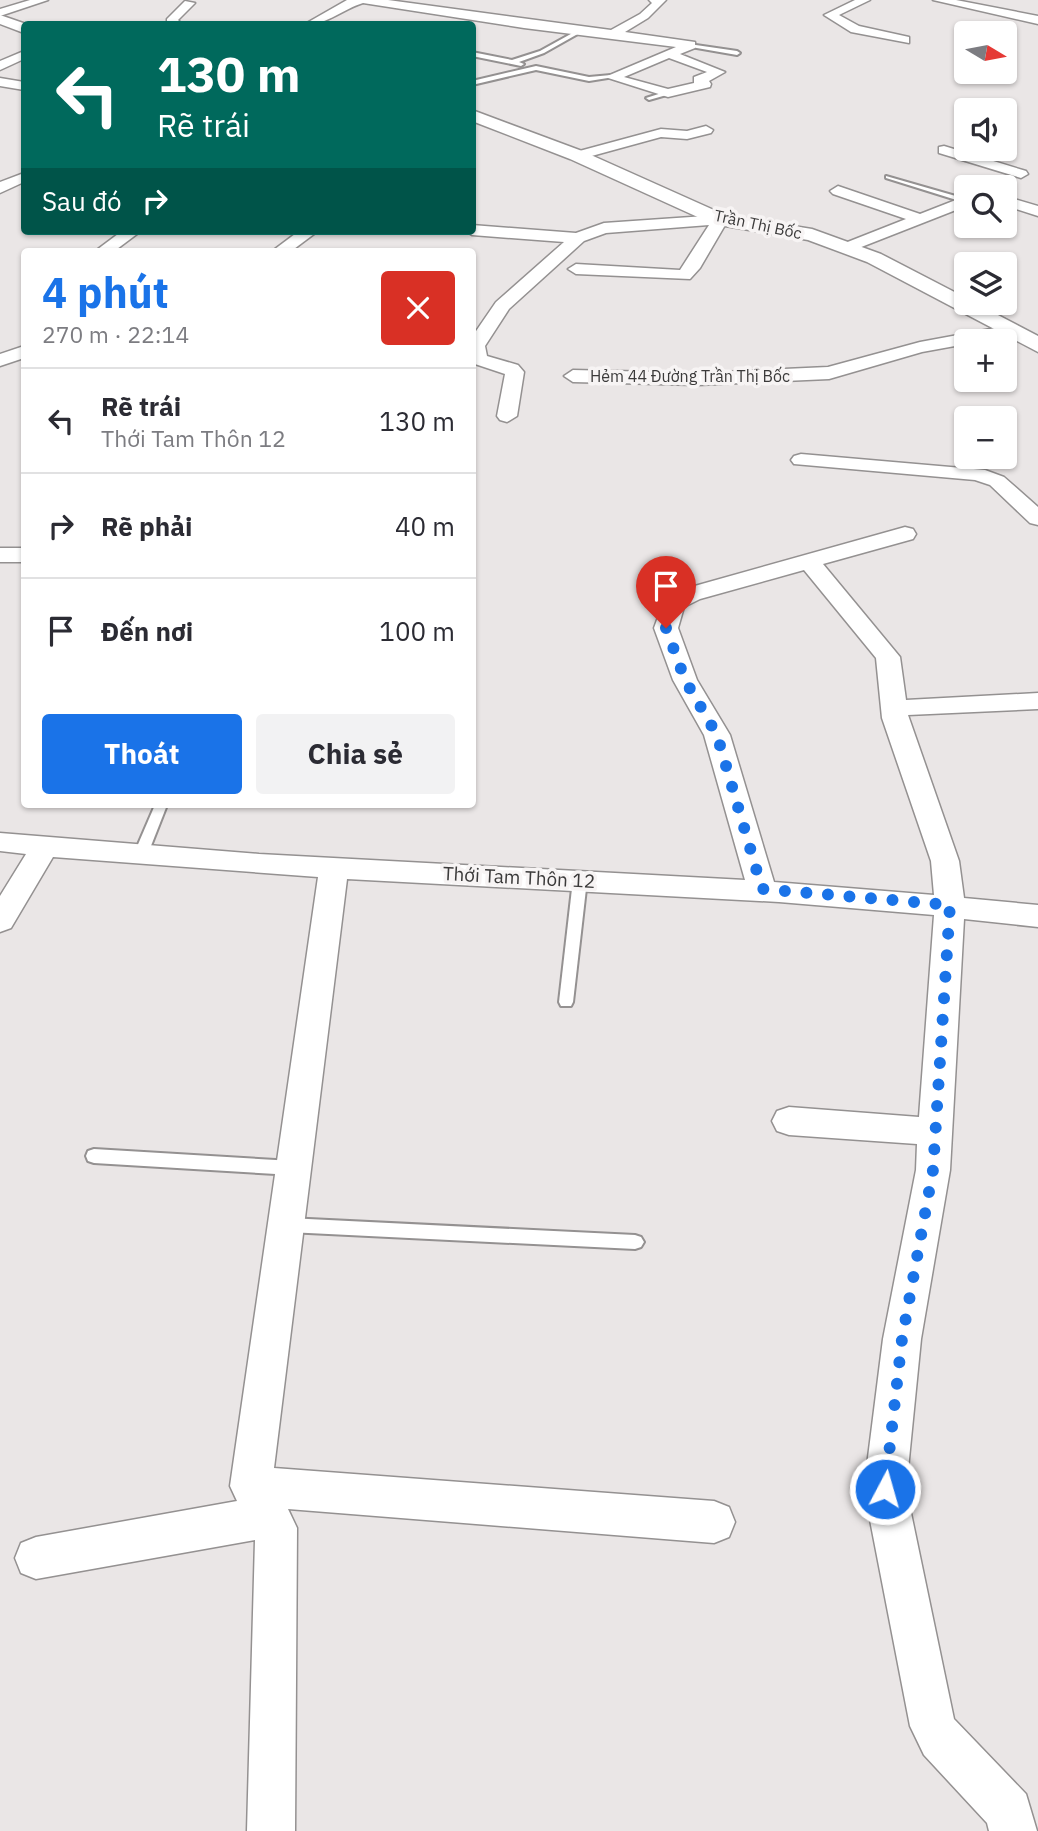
<!DOCTYPE html>
<html lang="vi">
<meta charset="utf-8">
<style>
body{margin:0;font-family:"IBM Plex Sans",sans-serif;background:#f2f2f3;color:#2b2b33;height:100vh;display:flex;flex-direction:column;font-size:26px;white-space:nowrap}
*{box-sizing:border-box;margin:0}
p{font-size:23px;color:#7c7c81}
.icon{flex:none;width:38px;height:38px;fill:none;stroke:currentColor;stroke-width:2;stroke-linecap:round;stroke-linejoin:round}
.map{position:relative;flex:1;overflow:hidden}
.details{position:absolute;left:21px;top:248px;width:455px;height:560px;display:flex;flex-direction:column;background:#fff;border-radius:7px;box-shadow:0 2px 5px #0004}
.details>*{flex:none}
.guide{position:absolute;left:21px;top:21px;width:455px;height:214px;border-radius:7px;box-shadow:0 2px 5px #0004;background:#00695c;color:#fff;overflow:hidden}
.needle{width:46px;rotate:100deg}
.fabs{position:absolute;left:954px;top:21px;display:grid;gap:14px}
.fabs a{display:grid;place-items:center;width:63px;height:63px;border-radius:7px;background:#fff;box-shadow:0 2px 5px #0004;font-size:35px}
.pin{position:absolute;display:grid;place-items:center;width:60px;height:60px;color:#fff;margin:-72px -30px;border-radius:50% 50% 50% 0;rotate:-45deg;box-shadow:0 0 7px #0007}
.pin .icon{rotate:45deg}
.me{position:absolute;width:77px;margin:-38px;rotate:6deg;stroke-linejoin:round;filter:drop-shadow(0 0 5px #0008)}
.turn{display:flex;align-items:center;gap:24px;height:147px;padding:0 21px;font-size:32px}
.turn .icon{width:91px;height:91px;stroke-width:2.5}
.turn b{display:block;font-size:49px;line-height:60px}
.then{display:flex;align-items:center;height:66px;padding:0 21px;background:#0003;gap:14px;font-size:26px}
.round{display:grid;place-items:center;flex:none;width:74px;height:74px;border-radius:7px;background:#f2f2f3}
.summary{display:flex;align-items:center;justify-content:space-between;height:119px;padding:0 21px}
h1{font-size:42px;font-weight:700;line-height:52px;color:#1a73e8}
.cta{display:flex;gap:14px;margin-top:auto;padding:14px 21px}
.cta a{flex:1;height:80px;border-radius:7px;background:#1a73e8;color:#fff;font-size:28px;font-weight:700;line-height:80px;text-align:center}
.cta a+a{background:#f2f2f3;color:#2b2b33}
ul{padding:0;list-style:none}
li{display:flex;align-items:center;gap:21px;height:105px;padding:0 21px;border-top:2px solid #e1e1e2}
li div{flex:1}
li b{display:block;font-size:26px}
li em{font-style:normal}
.map>svg:first-child{display:block}
</style>
<div class="map">
<svg width="1038" height="1831" viewBox="0 0 1038 1831">
<rect width="100%" height="100%" fill="#eae6e6"/>
<g fill="none" stroke-linecap="round" stroke-linejoin="round">
<defs>
<g id="service">
<polygon points="578,30 583,31 544,53 519,62 524,64 521,66 472,56 472,52 512,60 540,51"/>
<polygon points="689,44 737,51 740,53 737,55 691,47"/>
<polygon points="536,66 589,77 611,75 614,77 589,81 536,70 472,85 472,81"/>
<polygon points="668,91 670,94 649,100 646,98"/>
<polygon points="886,176 966,199 966,203 886,178"/>
<polygon points="155,805 167,805 147,856 145,859 135,859 133,856"/>
<polygon points="580,875 587,880 573,1002 571,1006 561,1006 559,1002 573,880"/>
<polygon points="94,1149 293,1161 299,1163 301,1168 299,1173 293,1175 94,1163 88,1161 86,1156 88,1151"/>
<polygon points="288,1218 635,1235 641,1237 644,1242 641,1247 635,1249 288,1232 282,1230 280,1225 282,1220"/>
</g>
<g id="minor">
<polygon points="30,0 48,0 0,16 0,9"/>
<path d="M347,0h41l223,30 29,-16 12,-11 -3,-3h17l-18,18 -23,14 70,10v6l-15,6 45,18 -16,9 2,3 -1,3 -42,10 -63,-20 71,-30 -152,-19 -161,-25c-20,6 -38,23 -58,21zM669,58l38,14 -13,5v6l-26,6 -44,-12z"/>
<polygon points="855,0 870,0 839,15 859,26 909,37 909,43 851,32 824,15"/>
<polygon points="933,0 956,0 1038,16 1038,24"/>
<polygon points="185,1 195,3 178,20 182,24 167,23 167,19"/>
<polygon points="24,51 24,59 0,70 0,61"/>
<polygon points="0,78 24,82 24,90 0,86"/>
<polygon points="706,126 713,130 711,133 687,139 661,137 577,160 570,156 572,153 661,129 687,131"/>
<polygon points="944,146 1026,171 1028,174 1021,178 939,153 939,147"/>
<polygon points="24,173 24,182 0,193 0,182"/>
<polygon points="838,186 920,214 966,196 966,206 846,253 840,251 838,248 840,245 906,219 833,194 830,191"/>
<polygon points="1004,196 1038,206 1038,216 1004,205"/>
<polygon points="720,215 728,220 700,268 690,279 576,274 568,269 576,264 680,270 709,225 606,233 584,241 509,309 485,346 487,356 518,365 524,372 517,416 507,422 500,420 497,416 505,374 472,363 472,337 496,302 564,242 472,235 465,231 472,231 472,225 576,233 604,223"/>
<polygon points="122,231 141,231 113,252 94,252"/>
<polygon points="299,231 318,231 290,252 271,252"/>
<polygon points="1012,325 1018,326 1021,330 1018,334 966,341 966,344 922,352 829,379 698,385 573,382 564,376 573,370 698,373 828,367 920,342"/>
<polygon points="24,346 24,358 0,366 0,354"/>
<polygon points="801,454 985,470 1004,477 1038,507 1038,525 1030,523 990,485 975,480 794,464 791,460 794,456"/>
<path d="M905,527l8,2 3,5 -3,5 -90,25 77,93 6,43 132,-7v16l-130,6 51,146 5,37 74,7v22l-74,-8 -14,251 -29,169 -15,150 48,230 72,75 11,37h-48l-2,-8 -63,-68 -14,-29 -46,-237 19,-150 33,-169 1,-26 -128,-9 -12,-4 -5,-10 5,-10 12,-4 130,10 15,-202 -155,-13 -432,-23 -73,589 440,33 15,6 6,15 -6,15 -15,6 -426,-34 9,19 -2,303h-48l8,-291 -219,39 -15,-6 -6,-15 6,-15 15,-6 201,-36 -7,-15 88,-609 -265,-20 -42,71 -11,4v-36l26,-42 -26,-3v-18l259,21 486,26 -41,-145 -31,-55 -19,-52 11,-30 19,-9zM804,570l72,88 6,60 49,143 3,34 -160,-13 -44,-147 -33,-55 -19,-52 6,-21 16,-8z"/>
<rect x="0" y="548" width="24" height="14"/>
</g>
<g id="tertiary">
<polygon points="0,15 26,24 24,33 0,24"/>
<polygon points="472,110 582,151 725,215 812,229 881,254 966,298 966,303 975,303 1038,336 1038,352 867,262 808,240 713,224 570,159 472,121"/>
</g>
</defs>
<!-- service casing -->
<use href="#service" stroke="#949191" stroke-width="4"/>
<!-- minor casing -->
<use href="#minor" stroke="#949191" stroke-width="3"/>
<!-- tertiary casing -->
<use href="#tertiary" stroke="#949191" stroke-width="3"/>
<!-- service -->
<use href="#service" fill="#fff" fill-rule="evenodd"/>
<!-- minor -->
<use href="#minor" fill="#fff" fill-rule="evenodd"/>
<!-- tertiary -->
<use href="#tertiary" fill="#fff" fill-rule="evenodd"/>
</g>
<g fill="none" stroke-linecap="round" stroke-linejoin="round">
<!-- route -->
<polyline stroke="#1a73e8" stroke-width="12" stroke-dasharray="0 21.6" points="666,628 685,680 717,735 762,889 950,905 933,1170 902,1339 885,1489"/>
</g>
<g text-anchor="middle" stroke-width="7" stroke-linejoin="round" paint-order="stroke">
<!-- far-street labels -->
<g font-size="16" fill="#3b3a3a" stroke="#f7f4f4">
<text transform="translate(758 224) rotate(12)" y="6">Trần Thị Bốc</text>
<text x="690" y="382">Hẻm 44 Đường Trần Thị Bốc</text>
</g>
<!-- street labels -->
<g font-size="19" fill="#3b3a3a" stroke="#f7f4f4">
<text transform="translate(519 877) rotate(3)" y="7">Thới Tam Thôn 12</text>
</g>
</g>
</svg>
<div class="fabs">
<a><svg class="needle" viewBox="-14 -14 28 28"><path d="M0-13l5 13h-10z" fill="#e53935"/><path d="M0 13l5-13h-10z" fill="#7c7c81"/></svg></a>
<a><svg class="icon" aria-label="sound" viewBox="0 0 24 24"><path d="M4 9h4l5-4v14l-5-4H4zM17 9q2 3 0 6"/></svg></a>
<a><svg class="icon" aria-label="search" viewBox="0 0 24 24"><circle cx="10" cy="10" r="6"/><path d="M15 15l6 6"/></svg></a>
<a><svg class="icon" aria-label="layers" viewBox="0 0 24 24"><path d="M12 4l9 5-9 5-9-5zM3 14l9 5 9-5"/></svg></a>
<a>+</a>
<a>−</a>
</div>
<div class="pin" style="left:666px;top:628px;background:#d93025"><svg class="icon" aria-label="arrive" viewBox="0 0 24 24"><path d="M6 21V4h12l-3 4 3 4H6"/></svg></div>
<svg class="me" style="left:885px;top:1489px" viewBox="-20 -20 40 40"><circle r="17" fill="#1a73e8" stroke="#fff" stroke-width="3"/><path d="M0-11L8 9 0 5-8 9z" fill="#fff"/></svg>
<div class="guide">
<div class="turn"><svg class="icon" aria-label="left" viewBox="0 0 24 24"><path d="M17 20v-9H6M10 6l-5 5 5 5"/></svg><div><b>130 m</b>Rẽ trái</div></div>
<div class="then">Sau đó<svg class="icon" aria-label="right" viewBox="0 0 24 24"><path d="M7 20v-9h11M14 6l5 5-5 5"/></svg></div>
</div>
<section class="details">
<div class="summary"><div><h1>4 phút</h1><p>270 m · 22:14</p></div><a class="round" style="background:#d93025;color:#fff"><svg class="icon" aria-label="close" viewBox="0 0 24 24"><path d="M6 6l12 12M18 6L6 18"/></svg></a></div>
<ul>
<li><svg class="icon" aria-label="left" viewBox="0 0 24 24"><path d="M17 20v-9H6M10 6l-5 5 5 5"/></svg><div><b>Rẽ trái</b><p>Thới Tam Thôn 12</p></div><em>130 m</em></li>
<li><svg class="icon" aria-label="right" viewBox="0 0 24 24"><path d="M7 20v-9h11M14 6l5 5-5 5"/></svg><div><b>Rẽ phải</b></div><em>40 m</em></li>
<li><svg class="icon" aria-label="arrive" viewBox="0 0 24 24"><path d="M6 21V4h12l-3 4 3 4H6"/></svg><div><b>Đến nơi</b></div><em>100 m</em></li>
</ul>
<div class="cta"><a>Thoát</a><a>Chia sẻ</a></div>
</section>
</div>
